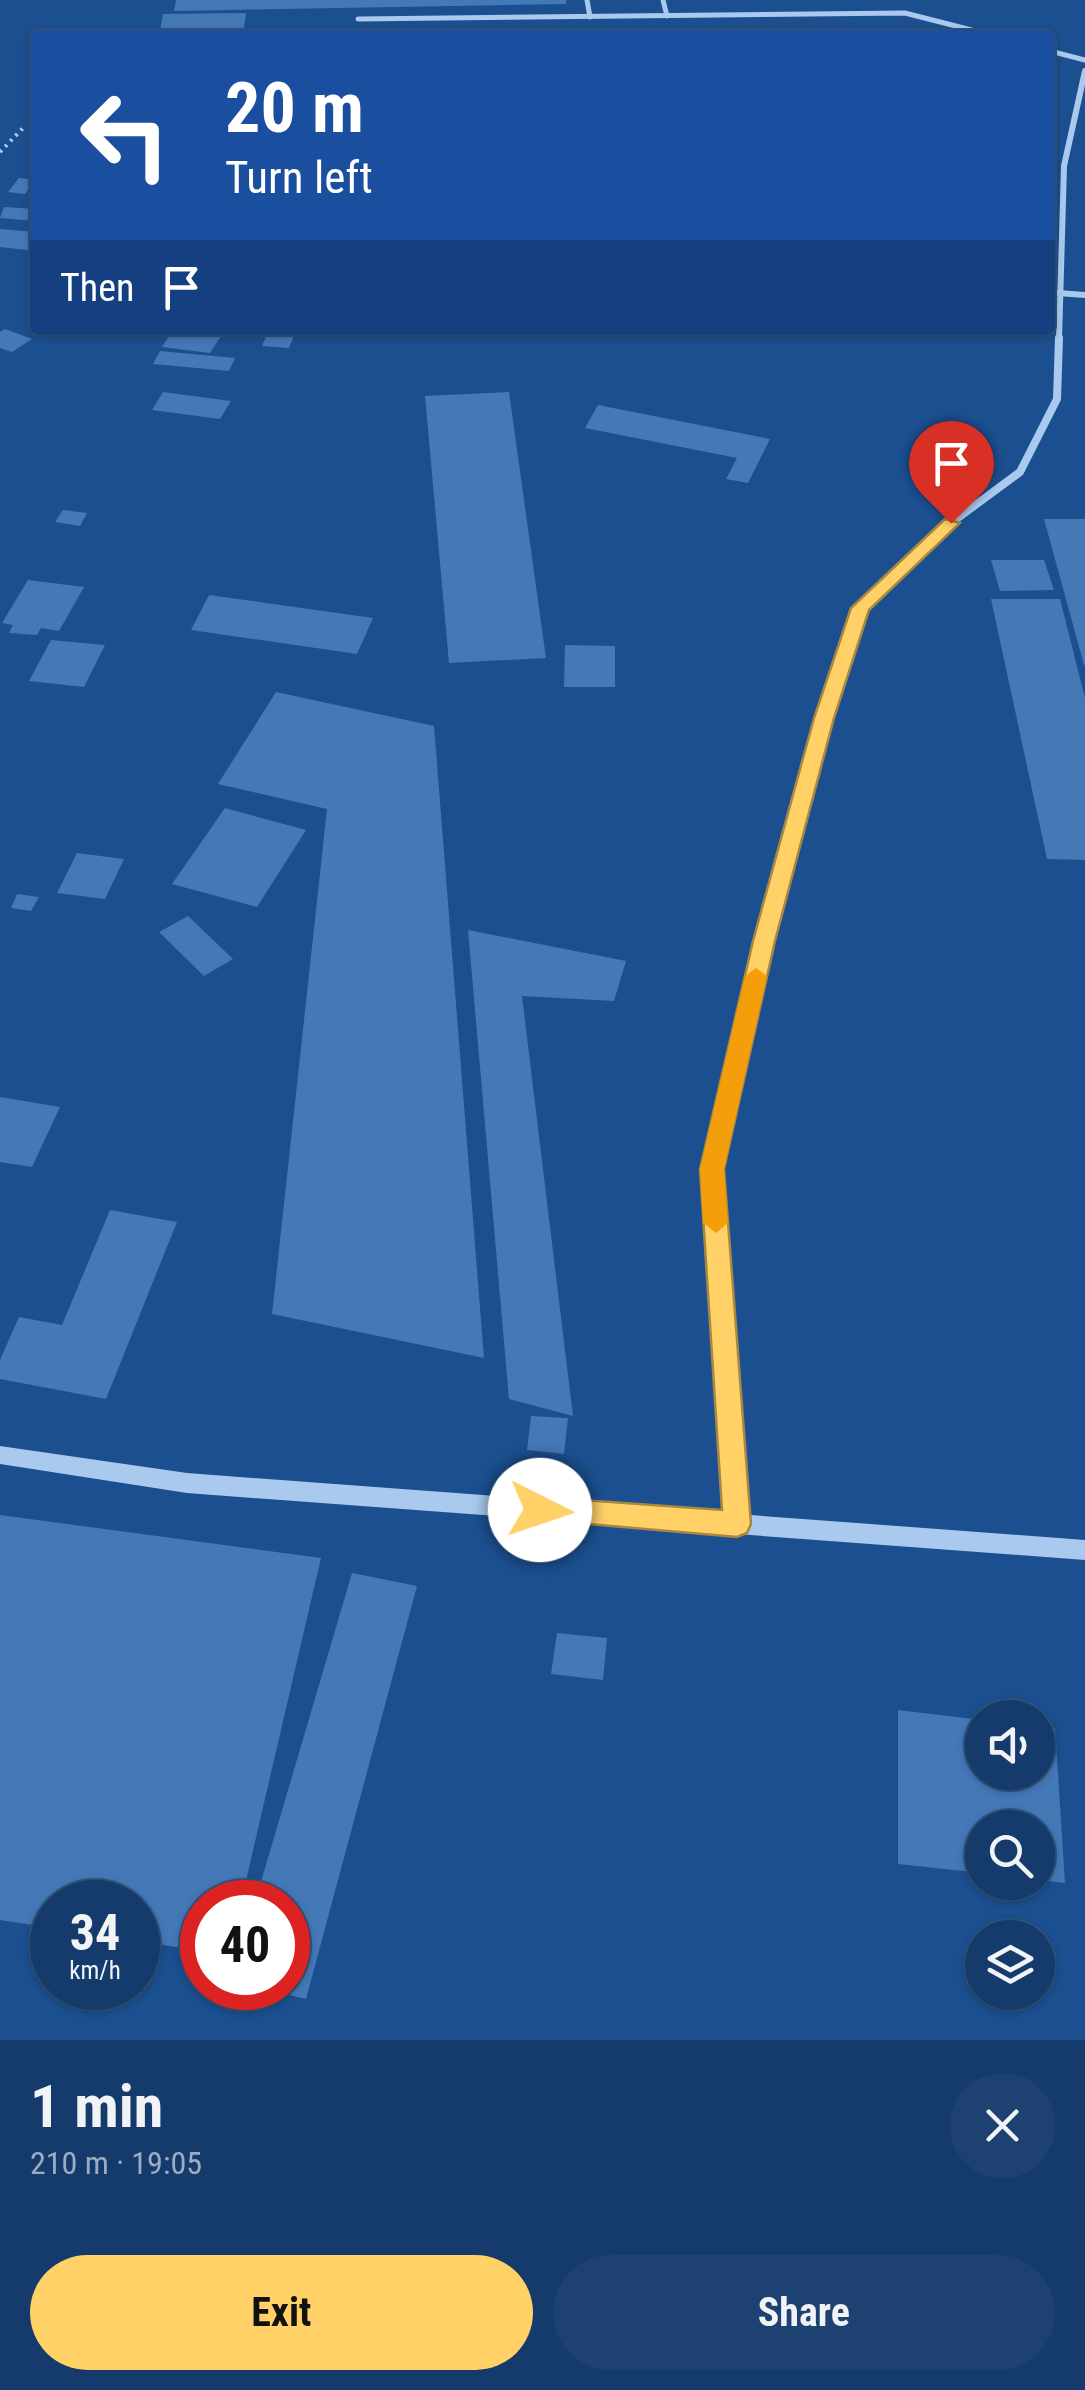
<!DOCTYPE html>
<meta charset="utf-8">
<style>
body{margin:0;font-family:"Roboto Condensed",sans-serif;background:#1d4271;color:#f1f3f6;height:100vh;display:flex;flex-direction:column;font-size:38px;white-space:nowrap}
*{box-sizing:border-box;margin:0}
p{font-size:32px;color:#9dadc1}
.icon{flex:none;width:55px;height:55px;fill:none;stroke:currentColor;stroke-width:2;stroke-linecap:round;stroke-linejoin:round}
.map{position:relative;height:2040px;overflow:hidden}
.drawer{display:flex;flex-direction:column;background:#143b6b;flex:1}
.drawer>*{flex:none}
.top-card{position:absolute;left:30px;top:30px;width:1025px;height:305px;border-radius:10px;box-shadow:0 2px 8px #0004,0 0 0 2px #33557e;background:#1a4fa0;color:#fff;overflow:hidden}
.tools{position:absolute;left:965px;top:1700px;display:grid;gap:20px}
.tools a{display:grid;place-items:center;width:90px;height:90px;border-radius:50%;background:#143b6b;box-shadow:0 2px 8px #0004,0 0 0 2px #33557e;font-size:50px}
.speed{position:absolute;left:30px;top:1880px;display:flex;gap:20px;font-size:50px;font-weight:700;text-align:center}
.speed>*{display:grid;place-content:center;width:130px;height:130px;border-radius:50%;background:#143b6b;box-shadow:0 2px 8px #0004,0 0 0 2px #33557e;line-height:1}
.speed small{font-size:25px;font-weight:400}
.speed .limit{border:15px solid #d22;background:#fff;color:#111}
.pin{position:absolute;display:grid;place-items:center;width:85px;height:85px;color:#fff;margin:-102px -42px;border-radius:50% 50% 50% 0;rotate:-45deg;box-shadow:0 0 10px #0007}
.pin .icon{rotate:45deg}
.me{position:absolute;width:110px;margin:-55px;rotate:94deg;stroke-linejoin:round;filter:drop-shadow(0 0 8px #0008)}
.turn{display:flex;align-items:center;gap:35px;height:210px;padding:0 30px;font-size:45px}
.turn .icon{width:130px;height:130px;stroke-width:2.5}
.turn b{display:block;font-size:70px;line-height:85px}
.then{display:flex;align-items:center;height:95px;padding:0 30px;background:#0003;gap:20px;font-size:38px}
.round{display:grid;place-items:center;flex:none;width:105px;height:105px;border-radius:52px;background:#1d4271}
.headline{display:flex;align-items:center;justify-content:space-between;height:170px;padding:0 30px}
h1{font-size:60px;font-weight:700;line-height:75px}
.cta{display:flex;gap:20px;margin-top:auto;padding:20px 30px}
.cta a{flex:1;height:115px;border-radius:60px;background:#ffd166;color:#111;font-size:40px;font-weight:700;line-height:115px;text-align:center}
.cta a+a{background:#1d4271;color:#f1f3f6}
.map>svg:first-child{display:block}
</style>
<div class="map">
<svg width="1085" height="2040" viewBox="0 0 1085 2040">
<rect width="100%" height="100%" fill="#1b4f8f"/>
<!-- building -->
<g fill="#4478b7">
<polygon points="176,0 566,0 566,4 174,11"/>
<polygon points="246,13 243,35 159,35 163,14"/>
<polygon points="19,178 35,180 25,194 8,192"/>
<polygon points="4,207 35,209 35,221 0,218"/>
<polygon points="0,229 35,232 35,251 0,247"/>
<polygon points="5,329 32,339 12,352 0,348 0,332"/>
<polygon points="173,330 225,330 210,353 162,347"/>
<polygon points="269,330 296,330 289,348 262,346"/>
<polygon points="160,351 235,358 229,371 153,364"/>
<polygon points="163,392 231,401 220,419 152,410"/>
<polygon points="509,392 546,658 449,663 425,396"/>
<polygon points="598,405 770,439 748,483 726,479 737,458 585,428"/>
<polygon points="63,510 87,513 80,526 55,522"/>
<polygon points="1044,519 1085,519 1085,665 1084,665"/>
<polygon points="991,560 1044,560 1054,590 1000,591"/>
<polygon points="28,580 84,587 59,631 41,628 37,635 9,633 13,625 2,623"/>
<polygon points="209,595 373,618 357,654 191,630"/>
<polygon points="991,599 1060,599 1085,698 1085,860 1047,859"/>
<polygon points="51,640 105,645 84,687 29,681"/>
<polygon points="565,645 615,646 615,687 564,687"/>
<polygon points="276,692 434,726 484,1358 272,1314 327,809 218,784"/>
<polygon points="225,808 306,830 257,907 172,884"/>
<polygon points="77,853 124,859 105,899 57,893"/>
<polygon points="17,894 39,897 31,911 11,908"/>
<polygon points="188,916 233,959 204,976 159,932"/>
<polygon points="468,930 626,961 614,1001 522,996 573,1416 509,1399"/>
<polygon points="0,1097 60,1107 32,1167 0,1162"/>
<polygon points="110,1210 177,1222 106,1399 0,1379 0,1360 19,1317 62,1325"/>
<polygon points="531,1416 568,1418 564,1454 527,1450"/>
<polygon points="0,1515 321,1558 241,1902 202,1902 202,1951 138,1941 138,1902 52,1902 52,1928 0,1920"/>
<polygon points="352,1573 417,1586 306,1999 264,1989 288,1988 288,1902 255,1902"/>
<polygon points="557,1633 607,1638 603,1680 551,1674"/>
<polygon points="898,1710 982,1720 982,1772 1038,1772 1038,1726 1055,1728 1065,1883 1038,1880 1038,1828 982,1828 982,1873 898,1864"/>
</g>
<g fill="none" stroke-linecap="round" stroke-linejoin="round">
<!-- path -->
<polyline stroke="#a9c9ee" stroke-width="4" stroke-dasharray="2.5 5" stroke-linecap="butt" points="0,152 25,126"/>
<!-- service -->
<g stroke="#a9c9ee" stroke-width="5">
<polyline points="587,0 590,17"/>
<polyline points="663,0 667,16"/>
<polyline points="358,19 905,13 991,35"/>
<polyline points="1050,51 1085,60"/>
</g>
<!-- minor-far3 -->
<g stroke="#a9c9ee" stroke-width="6">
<polyline points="1058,293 1085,295"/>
<polyline points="1059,340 1064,166 1085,71"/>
</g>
<!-- minor-far2 -->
<polyline stroke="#a9c9ee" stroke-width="8" points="809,774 860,608 951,523 1020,472 1057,399 1059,338"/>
<!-- minor-far1 -->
<polyline stroke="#a9c9ee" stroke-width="10" points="723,1330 712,1169 764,941 810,772"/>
<!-- minor -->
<polyline stroke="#a9c9ee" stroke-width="12" points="723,1327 737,1524"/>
<!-- tertiary -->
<polygon fill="#a9c9ee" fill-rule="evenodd" points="0,1446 187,1473 1085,1540 1085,1560 187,1493 0,1464"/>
</g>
<!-- route -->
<polygon fill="#ffd166" stroke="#a68842" stroke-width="2.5" points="945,519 960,523 869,610 834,718 775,941 724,1169 751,1524 747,1533 737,1537 531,1519 527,1510 531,1500 540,1497 722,1510 700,1169 753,941 814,718 851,608"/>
<!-- slow -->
<polygon fill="#f59e0b" points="756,968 767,976 724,1169 728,1223 716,1233 703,1223 700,1169 745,976"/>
</svg>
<div class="tools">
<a><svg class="icon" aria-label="sound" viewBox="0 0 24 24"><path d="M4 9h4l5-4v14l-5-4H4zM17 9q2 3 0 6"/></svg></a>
<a><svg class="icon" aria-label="search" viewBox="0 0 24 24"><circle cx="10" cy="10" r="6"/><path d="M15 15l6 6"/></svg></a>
<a><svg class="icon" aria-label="layers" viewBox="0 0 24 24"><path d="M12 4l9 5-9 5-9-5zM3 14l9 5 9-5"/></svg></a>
</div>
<div class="speed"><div>34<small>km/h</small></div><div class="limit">40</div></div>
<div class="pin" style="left:951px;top:523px;background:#d93025"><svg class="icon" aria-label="arrive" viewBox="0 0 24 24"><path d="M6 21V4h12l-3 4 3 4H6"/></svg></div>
<svg class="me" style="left:540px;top:1510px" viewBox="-20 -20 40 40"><circle r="19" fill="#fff"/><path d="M0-13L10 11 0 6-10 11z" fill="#ffd166"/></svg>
<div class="top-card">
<div class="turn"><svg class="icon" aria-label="left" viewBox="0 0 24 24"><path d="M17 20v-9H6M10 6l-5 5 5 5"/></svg><div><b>20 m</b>Turn left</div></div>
<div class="then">Then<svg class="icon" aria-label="arrive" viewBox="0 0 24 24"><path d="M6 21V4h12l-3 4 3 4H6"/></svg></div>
</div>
</div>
<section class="drawer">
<div class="headline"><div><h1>1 min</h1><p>210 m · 19:05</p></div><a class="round"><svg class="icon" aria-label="close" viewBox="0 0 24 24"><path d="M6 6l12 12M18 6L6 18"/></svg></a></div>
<div class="cta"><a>Exit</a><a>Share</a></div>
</section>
